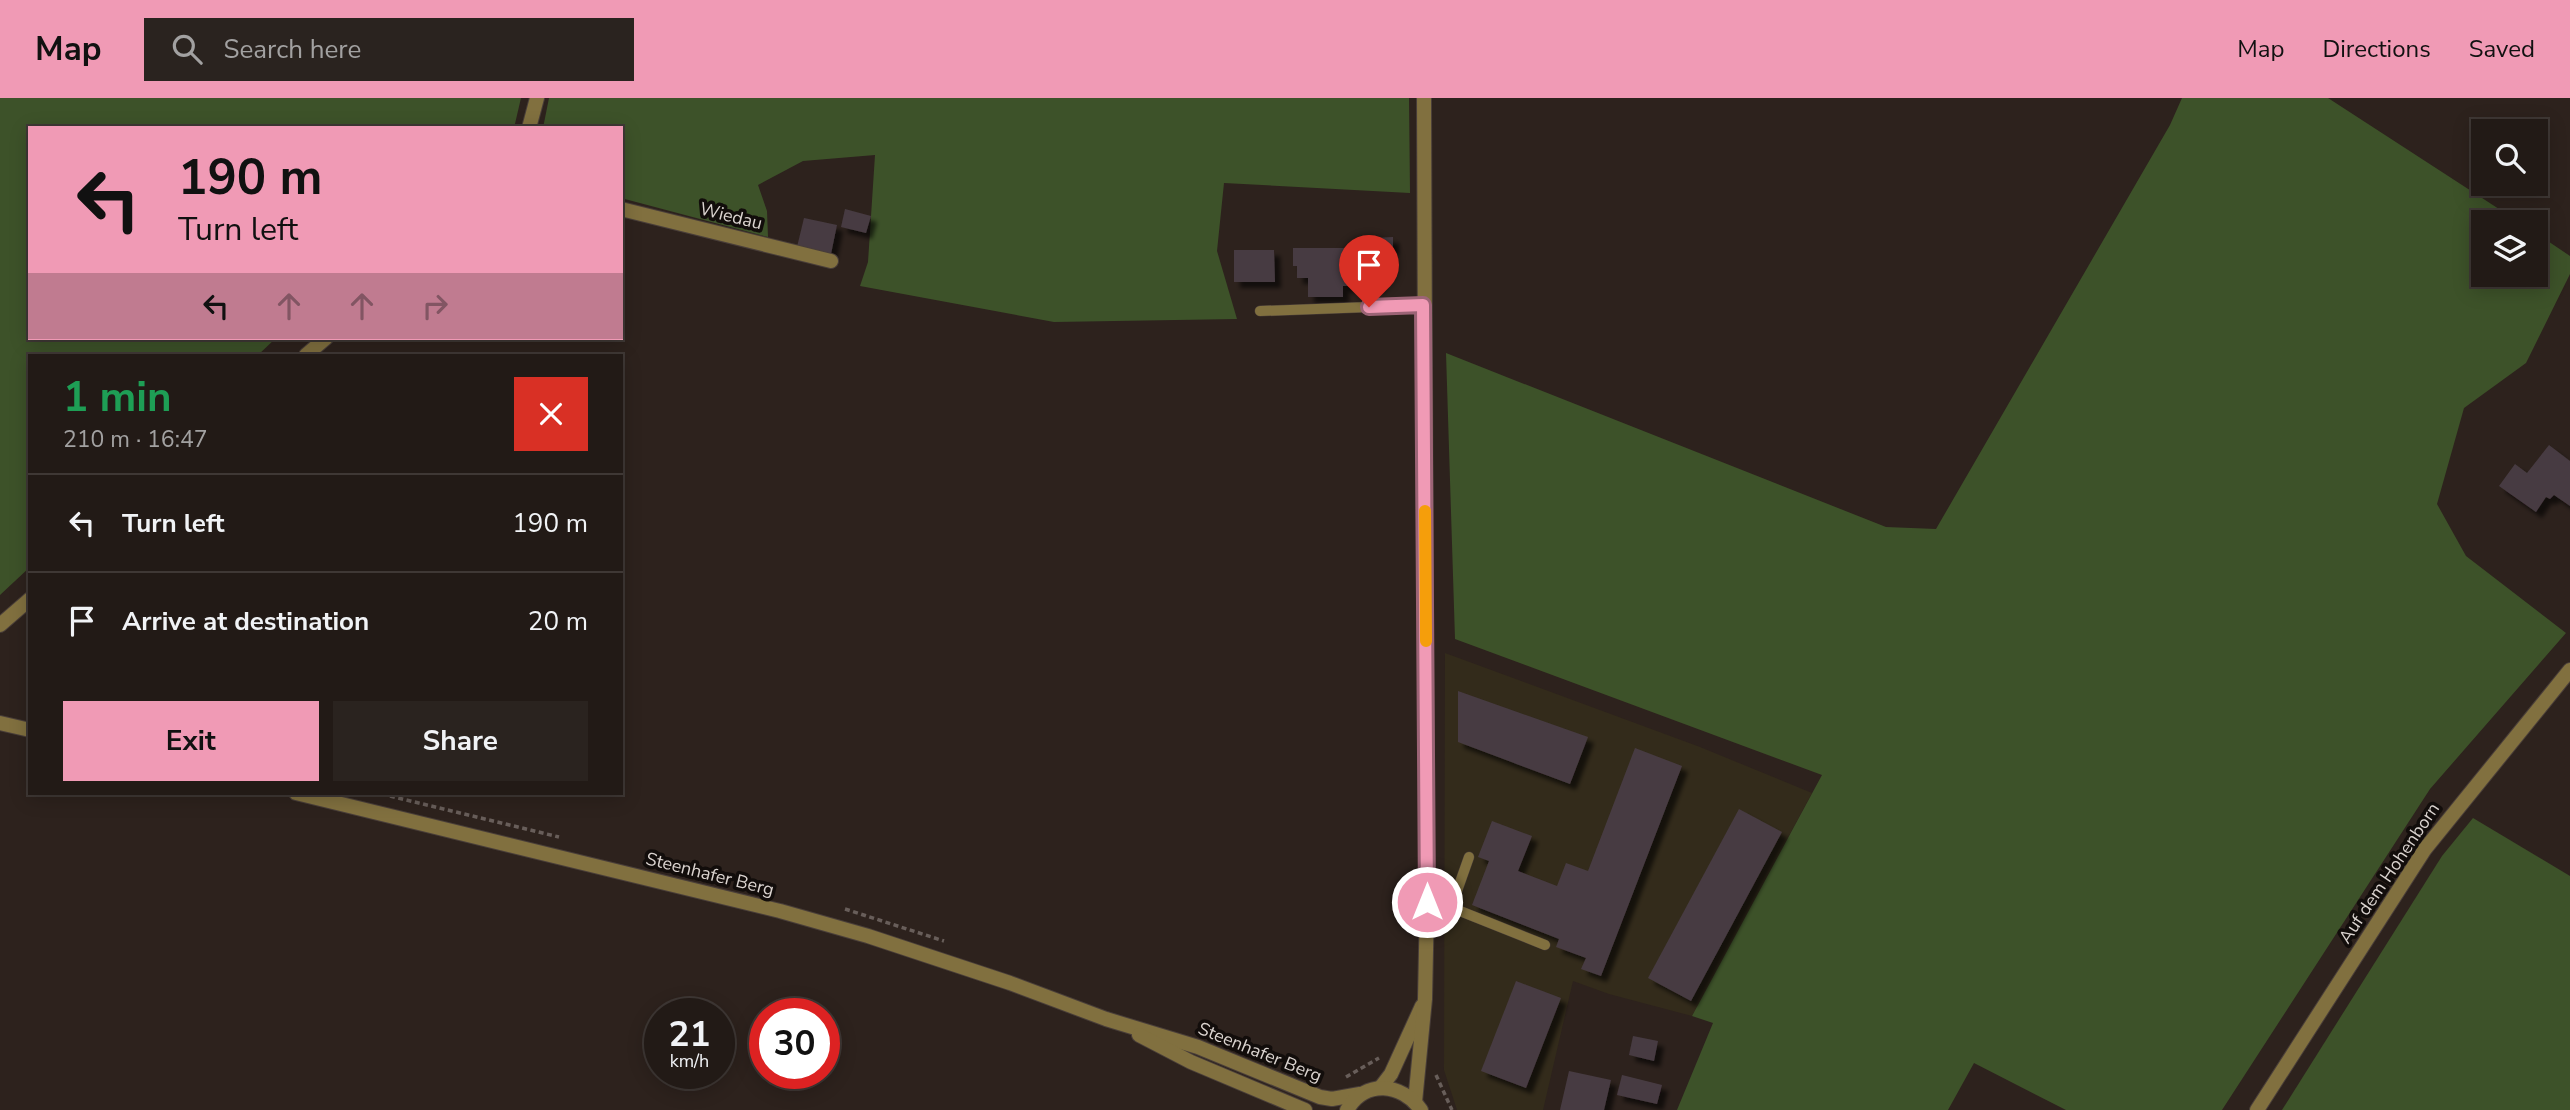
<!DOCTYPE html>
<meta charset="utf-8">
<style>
body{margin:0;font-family:"Nunito Sans",sans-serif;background:#2a231f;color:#f1f3f6;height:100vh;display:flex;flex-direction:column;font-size:26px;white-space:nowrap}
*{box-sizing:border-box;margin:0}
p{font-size:23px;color:#a2a1a1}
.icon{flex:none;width:38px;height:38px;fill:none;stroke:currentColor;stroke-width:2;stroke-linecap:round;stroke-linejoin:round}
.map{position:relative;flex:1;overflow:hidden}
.details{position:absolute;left:28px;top:256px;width:595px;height:441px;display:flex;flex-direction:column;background:#221a16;border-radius:0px;box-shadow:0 4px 18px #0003,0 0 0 2px #3f3835}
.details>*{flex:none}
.top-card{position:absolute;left:28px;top:28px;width:595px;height:214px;border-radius:0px;box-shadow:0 4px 18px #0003,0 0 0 2px #3f3835;background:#f09ab5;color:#111;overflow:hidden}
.tools{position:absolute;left:2471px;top:21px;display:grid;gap:14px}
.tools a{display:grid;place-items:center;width:77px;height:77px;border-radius:0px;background:#221a16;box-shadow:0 4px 18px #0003,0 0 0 2px #3f3835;font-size:35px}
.speed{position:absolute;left:644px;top:900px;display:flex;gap:14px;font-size:35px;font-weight:700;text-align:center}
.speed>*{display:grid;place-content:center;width:91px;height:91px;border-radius:50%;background:#221a16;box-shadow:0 4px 18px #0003,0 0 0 2px #3f3835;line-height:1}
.speed small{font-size:18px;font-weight:400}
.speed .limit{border:10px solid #d22;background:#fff;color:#111}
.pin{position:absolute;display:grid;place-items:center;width:60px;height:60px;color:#fff;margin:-72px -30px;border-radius:50% 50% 50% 0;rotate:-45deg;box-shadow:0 0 7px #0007}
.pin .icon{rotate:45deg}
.me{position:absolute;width:77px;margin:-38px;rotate:0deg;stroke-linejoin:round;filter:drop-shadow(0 0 5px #0008)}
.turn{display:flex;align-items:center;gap:24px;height:147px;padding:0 35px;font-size:32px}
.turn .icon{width:91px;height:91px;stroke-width:2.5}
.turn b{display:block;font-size:49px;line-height:60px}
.lanes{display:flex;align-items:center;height:66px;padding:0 35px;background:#0003;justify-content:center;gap:35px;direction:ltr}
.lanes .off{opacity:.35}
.round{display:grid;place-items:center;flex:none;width:74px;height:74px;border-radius:0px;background:#2a231f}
.head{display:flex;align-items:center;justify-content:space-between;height:119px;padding:0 35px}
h1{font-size:42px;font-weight:700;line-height:52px;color:#1e9e55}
.cta{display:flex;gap:14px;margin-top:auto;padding:14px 35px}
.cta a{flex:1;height:80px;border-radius:0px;background:#f09ab5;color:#111;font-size:28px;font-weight:700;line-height:80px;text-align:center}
.cta a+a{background:#2a231f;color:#f1f3f6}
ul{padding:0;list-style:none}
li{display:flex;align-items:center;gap:21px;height:98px;padding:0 35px;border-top:2px solid #3f3835}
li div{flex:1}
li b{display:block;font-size:26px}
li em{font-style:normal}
header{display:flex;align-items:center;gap:42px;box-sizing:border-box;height:98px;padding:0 35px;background:#f09ab5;color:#111}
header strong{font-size:33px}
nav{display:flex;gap:38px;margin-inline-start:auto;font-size:24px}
.search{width:490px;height:63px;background:#2a231f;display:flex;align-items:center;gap:18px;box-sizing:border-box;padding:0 24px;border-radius:0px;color:#a2a1a1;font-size:26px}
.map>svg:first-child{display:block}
</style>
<header>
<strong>Map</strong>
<div class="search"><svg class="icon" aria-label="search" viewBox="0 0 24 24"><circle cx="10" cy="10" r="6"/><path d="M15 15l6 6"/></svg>Search here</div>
<nav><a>Map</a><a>Directions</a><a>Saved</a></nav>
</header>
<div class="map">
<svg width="2570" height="1012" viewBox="0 0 2570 1012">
<defs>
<filter id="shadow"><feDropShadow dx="6" dy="6" stdDeviation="2" flood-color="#0009"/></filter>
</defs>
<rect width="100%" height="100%" fill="#2d221d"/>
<!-- industrial -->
<polygon fill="#332b1b" points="1445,555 1700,649 1812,695 1692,918 1609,896 1573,883 1543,1012 1457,1012 1444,972"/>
<!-- green -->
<g fill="#3d5229">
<polygon points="0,0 521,0 514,30 30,30 30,240 276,240 258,257 30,257 30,469 0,497"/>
<polygon points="549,0 1409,0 1410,95 1224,85 1217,153 1237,221 1054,224 860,188 868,164 875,57 803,63 758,87 767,113 768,139 621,100 621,30 543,30"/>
<polygon points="2182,0 2328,0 2519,124 2483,124 2483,177 2536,177 2536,135 2570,158 2570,176 2526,265 2464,310 2437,406 2466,458 2566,535 2430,691 2222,1012 2066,1012 1974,965 1948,1012 1677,1012 1713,925 1692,918 1822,677 1455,541 1446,255 1886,429 1936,431 2170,27"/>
<polygon points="2473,720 2570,778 2570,1012 2282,1012 2442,758"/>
</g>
<!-- building -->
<g fill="#473b42" filter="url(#shadow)">
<polygon points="845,111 871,118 866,135 841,129"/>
<polygon points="804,120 837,127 831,156 797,149"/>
<polygon points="1393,139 1393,151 1373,151 1373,140"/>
<polygon points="1293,150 1346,150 1346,158 1379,158 1379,188 1343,188 1343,199 1308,199 1308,180 1297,180 1297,168 1293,168"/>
<polygon points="1234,152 1274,152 1275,184 1234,184"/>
<polygon points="2549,347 2570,363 2570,408 2554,397 2550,401 2546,399 2536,414 2499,388 2515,366 2527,375"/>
<polygon points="1458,593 1588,639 1570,686 1458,644"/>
<polygon points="1635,650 1682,668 1601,878 1581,871 1586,860 1556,849 1559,841 1472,807 1489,763 1478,759 1492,723 1532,738 1518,773 1557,788 1566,765 1588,773"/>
<polygon points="1739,711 1782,734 1691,903 1648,880"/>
<polygon points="1516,883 1561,900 1526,990 1481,973"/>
<polygon points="1633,938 1658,943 1654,963 1629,957"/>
<polygon points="1569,973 1611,982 1604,1012 1560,1012"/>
<polygon points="1622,977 1662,987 1657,1006 1617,997"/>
</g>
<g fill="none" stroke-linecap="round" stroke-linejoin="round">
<defs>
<g id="service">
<polyline points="1260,213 1423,207"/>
<polyline points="1427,804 1452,807 1469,759"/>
<polyline points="1452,807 1460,813 1545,847"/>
</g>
<g id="minor">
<polyline points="529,30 537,0"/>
<polyline points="621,111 831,163"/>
<polyline points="306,257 326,240"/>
<polyline points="0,527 30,501"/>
<polyline points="1381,989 1391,976 1422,908"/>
<polyline points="1415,1004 1425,901 1427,804 1424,0"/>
<polyline points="2257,1012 2425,751 2570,572"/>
</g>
<g id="tertiary">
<polyline points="0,625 30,632"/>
<polyline points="296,695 780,813 868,838 1010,885 1106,921 1198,949 1320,999 1332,1001 1360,996"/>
<polyline points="1139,937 1191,964 1305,1012"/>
<path d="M1347,1012c18,-31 55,-27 74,0"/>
</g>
</defs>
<!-- service casing -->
<use href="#service" stroke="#493e39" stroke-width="11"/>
<!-- minor casing -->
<use href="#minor" stroke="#493e39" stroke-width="16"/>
<!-- tertiary casing -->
<use href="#tertiary" stroke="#493e39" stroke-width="16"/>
<!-- path -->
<g stroke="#685e5a" stroke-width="3.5" stroke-dasharray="5 3.5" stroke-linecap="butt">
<polyline points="390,698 559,739"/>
<polyline points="845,811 944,843"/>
<polyline points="1436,977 1452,1012"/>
<polyline points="1346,979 1379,960"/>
</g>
<!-- service -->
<use href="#service" stroke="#81703f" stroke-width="10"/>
<!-- minor -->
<use href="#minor" stroke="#81703f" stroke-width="14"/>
<!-- tertiary -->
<use href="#tertiary" stroke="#81703f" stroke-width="14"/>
</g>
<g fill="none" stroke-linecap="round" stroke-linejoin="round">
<defs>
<polyline id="route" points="1369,209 1423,207 1427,804"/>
</defs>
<!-- route casing -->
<use href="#route" stroke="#9c6476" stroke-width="18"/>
<!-- route -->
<use href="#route" stroke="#f09ab5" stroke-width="12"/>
<!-- slow -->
<polyline stroke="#f59e0b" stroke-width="12" points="1425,413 1426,543"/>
</g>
<g text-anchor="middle" stroke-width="7" stroke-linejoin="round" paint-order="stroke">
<!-- street labels -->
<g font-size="18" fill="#dad3cf" stroke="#120d0b">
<text transform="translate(731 118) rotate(14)" y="6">Wiedau</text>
<text transform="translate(2389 775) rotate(-56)" y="6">Auf dem Hohenborn</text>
<text transform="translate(710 776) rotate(14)" y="6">Steenhafer Berg</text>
<text transform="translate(1260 954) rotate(22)" y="6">Steenhafer Berg</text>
</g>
</g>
</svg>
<div class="tools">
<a><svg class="icon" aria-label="search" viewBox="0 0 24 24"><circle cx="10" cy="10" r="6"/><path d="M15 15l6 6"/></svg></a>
<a><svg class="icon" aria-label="layers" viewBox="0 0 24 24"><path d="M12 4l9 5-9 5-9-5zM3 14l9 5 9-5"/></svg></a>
</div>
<div class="speed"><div>21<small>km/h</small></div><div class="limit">30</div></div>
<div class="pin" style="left:1369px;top:209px;background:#d93025"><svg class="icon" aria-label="arrive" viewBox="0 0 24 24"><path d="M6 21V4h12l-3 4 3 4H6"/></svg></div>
<svg class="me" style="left:1427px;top:804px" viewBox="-20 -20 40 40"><circle r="17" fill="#f09ab5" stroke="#fff" stroke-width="3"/><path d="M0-11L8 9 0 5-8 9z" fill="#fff"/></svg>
<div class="top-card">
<div class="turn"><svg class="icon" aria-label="left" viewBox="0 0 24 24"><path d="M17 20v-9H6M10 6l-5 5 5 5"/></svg><div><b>190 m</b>Turn left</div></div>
<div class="lanes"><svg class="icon" aria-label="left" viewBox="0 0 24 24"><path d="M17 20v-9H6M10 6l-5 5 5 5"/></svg><svg class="icon off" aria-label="ahead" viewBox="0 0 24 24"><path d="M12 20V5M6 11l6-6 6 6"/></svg><svg class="icon off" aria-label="ahead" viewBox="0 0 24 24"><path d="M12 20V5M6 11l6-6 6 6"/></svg><svg class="icon off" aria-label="right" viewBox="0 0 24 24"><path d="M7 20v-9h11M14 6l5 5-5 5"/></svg></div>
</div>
<section class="details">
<div class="head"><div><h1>1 min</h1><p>210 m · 16:47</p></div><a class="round" style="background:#d93025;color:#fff"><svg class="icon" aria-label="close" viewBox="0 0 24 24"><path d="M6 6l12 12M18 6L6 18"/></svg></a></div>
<ul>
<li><svg class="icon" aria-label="left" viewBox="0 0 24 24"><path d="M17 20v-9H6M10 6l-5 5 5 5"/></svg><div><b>Turn left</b></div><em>190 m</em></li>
<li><svg class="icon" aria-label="arrive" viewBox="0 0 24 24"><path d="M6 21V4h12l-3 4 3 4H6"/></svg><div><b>Arrive at destination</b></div><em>20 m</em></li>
</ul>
<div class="cta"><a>Exit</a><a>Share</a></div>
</section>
</div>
